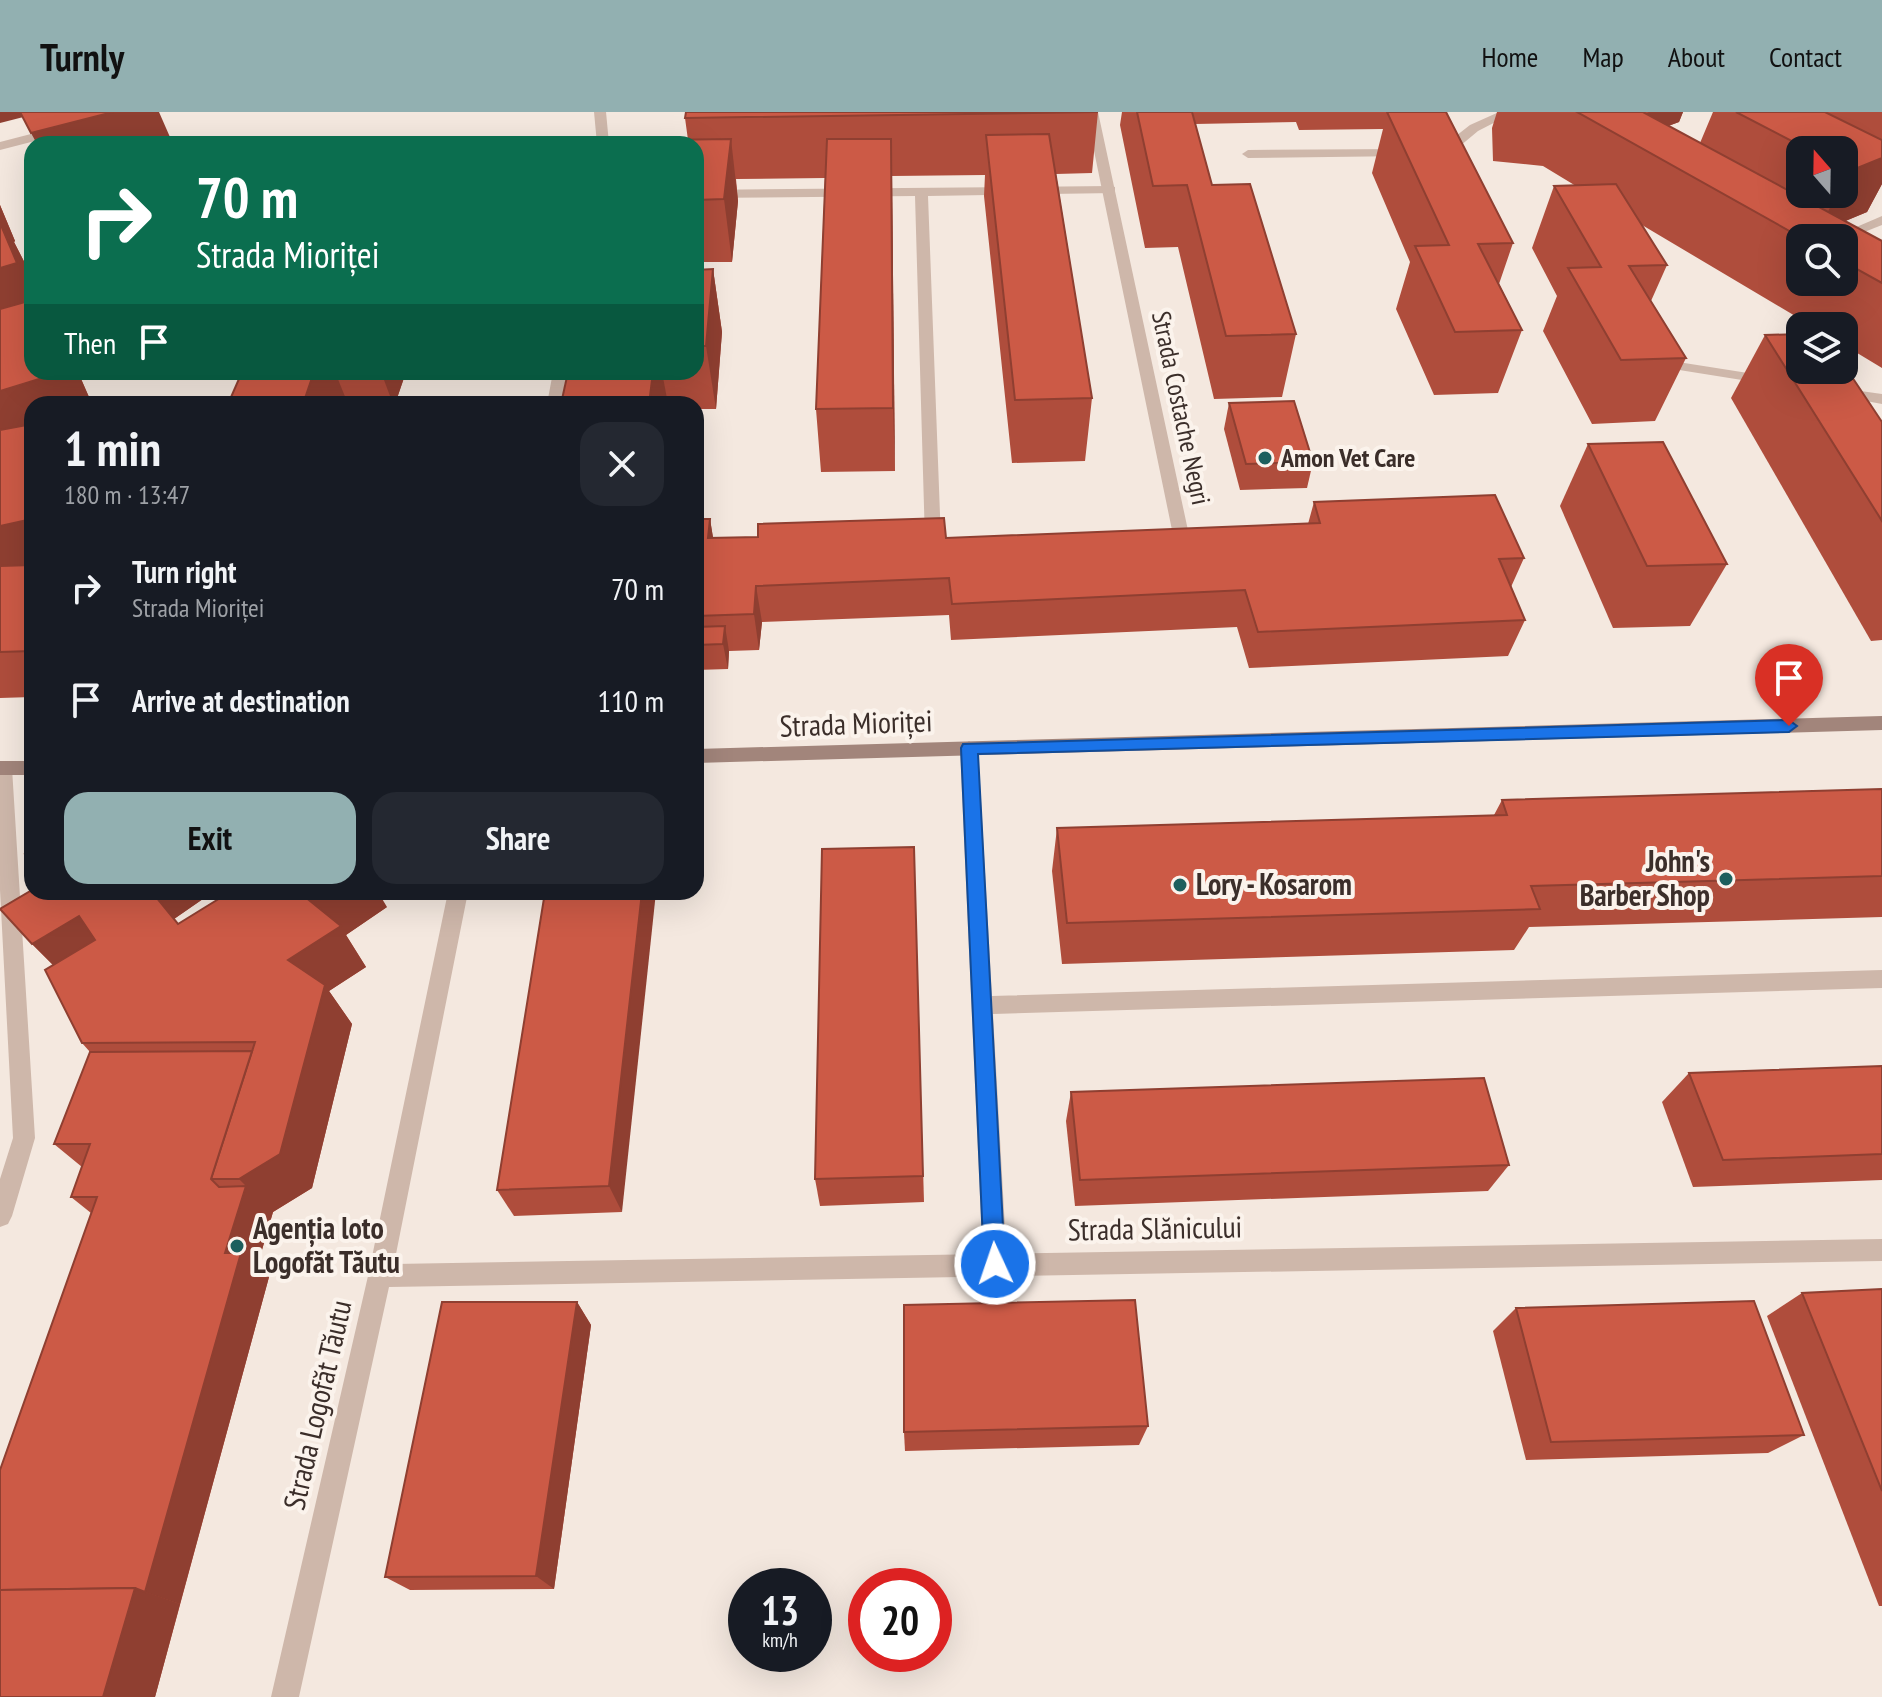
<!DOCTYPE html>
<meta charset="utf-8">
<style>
body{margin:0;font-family:"PT Sans Narrow",sans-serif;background:#242831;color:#f1f3f6;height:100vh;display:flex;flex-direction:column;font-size:30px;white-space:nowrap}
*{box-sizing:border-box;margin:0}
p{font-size:26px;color:#9ea1a6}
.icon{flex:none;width:44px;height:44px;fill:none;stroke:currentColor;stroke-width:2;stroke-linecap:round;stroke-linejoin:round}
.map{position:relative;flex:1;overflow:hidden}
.details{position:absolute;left:24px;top:284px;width:680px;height:504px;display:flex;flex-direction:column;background:#171b24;border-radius:24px;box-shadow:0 8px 32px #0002}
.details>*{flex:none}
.top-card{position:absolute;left:24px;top:24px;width:680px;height:244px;border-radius:24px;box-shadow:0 8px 32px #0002;background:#0b6e4f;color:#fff;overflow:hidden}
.needle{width:52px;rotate:340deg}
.tools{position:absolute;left:1786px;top:24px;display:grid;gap:16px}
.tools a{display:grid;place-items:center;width:72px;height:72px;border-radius:16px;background:#171b24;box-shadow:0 8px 32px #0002;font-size:40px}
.speed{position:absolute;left:728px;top:1456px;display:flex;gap:16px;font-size:40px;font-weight:700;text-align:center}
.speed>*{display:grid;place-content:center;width:104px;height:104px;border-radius:50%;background:#171b24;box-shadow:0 8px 32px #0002;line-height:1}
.speed small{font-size:20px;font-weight:400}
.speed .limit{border:12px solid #d22;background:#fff;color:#111}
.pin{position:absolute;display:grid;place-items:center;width:68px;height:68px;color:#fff;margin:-82px -34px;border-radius:50% 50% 50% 0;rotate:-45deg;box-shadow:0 0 8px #0007}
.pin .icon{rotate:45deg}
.me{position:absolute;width:88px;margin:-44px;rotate:357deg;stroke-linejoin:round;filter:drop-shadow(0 0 6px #0008)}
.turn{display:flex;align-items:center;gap:28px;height:168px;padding:0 40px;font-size:36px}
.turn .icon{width:104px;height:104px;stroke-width:2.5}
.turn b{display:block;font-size:56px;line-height:68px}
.then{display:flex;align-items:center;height:76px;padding:0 40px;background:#0003;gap:16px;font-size:30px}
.round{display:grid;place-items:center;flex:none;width:84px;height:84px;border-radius:24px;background:#242831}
.head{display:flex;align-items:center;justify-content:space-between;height:136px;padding:0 40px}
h1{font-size:48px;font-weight:700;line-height:60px}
.action{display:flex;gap:16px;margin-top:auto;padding:16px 40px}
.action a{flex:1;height:92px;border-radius:24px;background:#92b0b1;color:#111;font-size:32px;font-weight:700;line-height:92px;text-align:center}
.action a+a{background:#242831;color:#f1f3f6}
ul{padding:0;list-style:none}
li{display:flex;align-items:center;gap:24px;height:112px;padding:0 40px}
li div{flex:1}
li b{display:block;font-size:30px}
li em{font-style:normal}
header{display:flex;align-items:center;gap:48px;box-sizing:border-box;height:112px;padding:0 40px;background:#92b0b1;color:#111}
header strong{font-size:38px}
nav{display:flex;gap:44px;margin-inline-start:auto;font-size:28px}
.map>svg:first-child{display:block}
</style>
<header>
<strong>Turnly</strong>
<nav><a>Home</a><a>Map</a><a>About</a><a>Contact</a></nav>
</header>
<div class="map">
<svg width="1882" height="1585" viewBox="0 0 1882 1585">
<rect width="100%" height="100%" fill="#f4e8df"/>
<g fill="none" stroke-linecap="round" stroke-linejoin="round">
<!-- service -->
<g fill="#ceb7aa" fill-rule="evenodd">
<polygon points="1499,0 1515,0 1478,19 1448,44 1440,45 1434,41 1470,13"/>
<polygon points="1404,37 1410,41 1408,44 1248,46 1242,42 1248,38"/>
<polygon points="1110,74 1115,75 1115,81 928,84 941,429 933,434 925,429 915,84 696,86 696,78"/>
<polygon points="1882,104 1882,113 1844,128 1831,126"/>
<polygon points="1678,250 1767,264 1774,268 1767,272 1673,257 1673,251"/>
<polygon points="1839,276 1882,282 1882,292 1834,283 1834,277"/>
<polygon points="969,629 978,636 992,884 1882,858 1882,876 993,902 1007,1152 1003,1160 995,1163 987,1160 983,1152 960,636"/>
<polygon points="3,649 12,656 35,1026 12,1104 8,1112 0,1115 0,1067 13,1026 0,778 0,650"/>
</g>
<!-- minor -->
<g fill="#ceb7aa" fill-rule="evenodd">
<polygon points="594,0 606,0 609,32 597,32"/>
<path d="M1086,0h12l91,423c-7,8 -29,10 -37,1l2,-4 18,-2z"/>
<polygon points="58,15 64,19 62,22 0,38 0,30"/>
<polygon points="553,260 567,260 561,292 547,292"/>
<polygon points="448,780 468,780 394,1152 1882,1127 1882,1149 389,1175 299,1585 271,1585 368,1164"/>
</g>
<!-- secondary -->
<g fill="#a2857b" fill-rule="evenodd">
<polygon points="1882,604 1882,618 696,651 696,637"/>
<rect x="0" y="649" width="32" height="14"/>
</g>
</g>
<!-- wall -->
<g fill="#af4d3c" fill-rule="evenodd">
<polygon points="1098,0 1092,61 1056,62 1092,286 1085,349 1012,351 984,84 985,63 892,64 895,359 821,360 816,297 825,66 736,67 738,89 732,150 696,150 696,32 688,28 685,6"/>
<polygon points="1122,0 1446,0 1513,131 1499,172 1522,218 1498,281 1434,283 1396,197 1410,150 1372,61 1383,17 1299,18 1296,10 1195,12 1212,73 1296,222 1282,285 1214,287 1178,135 1145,136 1120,13"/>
<path d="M1497,0h186l-4,10 -11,4 32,17 13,-31h169v72l-15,28 -22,9 37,20v127l-38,-23v-19h-32l-170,-101 25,40 -16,36 35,57 -31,63 -63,3 -49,-93 14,-35 -25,-48 22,-62h22l-33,-20 -50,-5 -1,-33zM1800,38h44v44h-44zM1800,126h44v44h-44z"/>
<polygon points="0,93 15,129 14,130 32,165 32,260 78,260 92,292 32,292 32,585 0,586"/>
<polygon points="713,157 722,220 716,297 696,297 696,292 561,292 568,260 696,260 696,158"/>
<polygon points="1765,223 1882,310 1882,528 1871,529 1731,286"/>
<polygon points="242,260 406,260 395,292 228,292"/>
<polygon points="1229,291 1313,350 1307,376 1240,378 1224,317"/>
<polygon points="1588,332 1727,452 1690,514 1613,516 1560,394"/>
<polygon points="1314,390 1524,446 1511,475 1525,508 1508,544 1249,556 1237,515 951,528 949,503 762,510 759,538 729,539 728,557 696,558 696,407 710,407 713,426 946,426 1308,412"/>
<polygon points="1882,677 1882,805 1529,815 1514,838 1062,852 1052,759 1057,716 1494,703 1502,688"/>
<polygon points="914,735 924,1090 820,1094 815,1067"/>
<polygon points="32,780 213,780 174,807 178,812 387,795 346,823 366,855 329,879 352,912 312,1076 273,1100 257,1155 269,1165 155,1585 91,1101 71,1085 82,1055 54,1032 90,940 82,931 53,853 32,832"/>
<polygon points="545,780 622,1100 514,1104 497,1078"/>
<polygon points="1882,954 1882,1068 1693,1075 1662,990 1689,961"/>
<polygon points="1071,980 1509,1053 1488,1079 1075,1094 1066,1009"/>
<polygon points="1882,1177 1882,1494 1879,1494 1767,1204 1802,1181"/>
<polygon points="577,1190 591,1213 554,1477 410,1478 385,1465"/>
<polygon points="1516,1196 1804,1323 1768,1341 1526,1348 1493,1219"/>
<polygon points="1148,1314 1139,1333 905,1339 904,1320"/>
</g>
<!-- shaded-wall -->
<g fill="#8f3f31">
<polygon points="0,0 43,0 0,11"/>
<polygon points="113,0 159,0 173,32 37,32 31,21"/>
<polygon points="1649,0 1683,0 1679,10 1628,29 1637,5"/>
<polygon points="731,27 738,89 732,150 724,87"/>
<polygon points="891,27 892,88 895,359 893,296"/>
<polygon points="1882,46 1882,72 1867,100 1817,121 1837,82 1844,82 1844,70 1850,59"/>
<polygon points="0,93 15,129 14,130 32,165 32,220 0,230"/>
<polygon points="713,157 722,220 716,297 706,234"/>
<polygon points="62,260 78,260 92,292 32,292 32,344 0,350 0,279"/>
<polygon points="314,260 335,260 348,292 303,292"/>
<polygon points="381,260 406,260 395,292 393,292"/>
<polygon points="653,260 662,260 668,292 649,292"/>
<polygon points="32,407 32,478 0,460 0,414"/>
<polygon points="710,407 716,444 708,426"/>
<polygon points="756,474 762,510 759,538 754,502"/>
<polygon points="725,514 729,539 728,557 723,532"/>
<polygon points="152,780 213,780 174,807"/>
<polygon points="322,780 378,780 387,795 346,823 366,855 329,879 352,912 312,1076 273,1100 257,1155 269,1165 180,1492 145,1480 225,1141 246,1074 239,1067 288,848 309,788"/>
<polygon points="642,780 656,780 622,1100 609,1074"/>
<polygon points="79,804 116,845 72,872 32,832"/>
<polygon points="577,1190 591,1213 554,1477 536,1464"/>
<polygon points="135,1476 180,1492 155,1585 103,1585"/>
</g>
<!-- building -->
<g fill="#cc5a46" stroke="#8f3f31" stroke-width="2">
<polygon points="20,0 113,0 31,21"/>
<polygon points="686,0 1098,0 685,6"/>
<polygon points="1137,0 1192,0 1212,73 1250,72 1296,222 1226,224 1187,73 1153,74"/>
<polygon points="1387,0 1446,0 1513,131 1478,132 1522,218 1455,220 1415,134 1449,133"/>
<polygon points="1577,0 1643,0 1882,129 1882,171 1844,150 1844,126 1802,126"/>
<polygon points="1736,0 1825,0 1882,28 1882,46 1850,59 1844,56 1844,38 1809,38"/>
<polygon points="1049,22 1092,286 1015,288 986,23"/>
<polygon points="731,27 724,87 696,88 696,32 658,32 658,28"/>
<polygon points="827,27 891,27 893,296 816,297"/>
<polygon points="1616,72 1667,153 1629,154 1686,246 1621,248 1568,156 1601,155 1554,74"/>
<polygon points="0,111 17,151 0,156"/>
<polygon points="713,157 706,234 696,234 696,158"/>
<polygon points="32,188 32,260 62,260 0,279 0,197"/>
<polygon points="1800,222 1800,258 1844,258 1844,253 1882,310 1882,409 1765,223"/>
<polygon points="242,260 314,260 303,292 228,292"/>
<polygon points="568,260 653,260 649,292 561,292"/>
<polygon points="1294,289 1313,350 1246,352 1229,291"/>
<polygon points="32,312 32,407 0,414 0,318"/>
<polygon points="1663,330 1727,452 1647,454 1588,332"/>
<polygon points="1495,383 1524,446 1499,447 1525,508 1258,520 1245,478 952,492 949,466 756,474 754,502 696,504 696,407 710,407 708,426 758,425 758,412 944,406 946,426 1320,411 1314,390"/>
<polygon points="32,453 32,539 0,540 0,454"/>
<polygon points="725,514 723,532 696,533 696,515"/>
<polygon points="1882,677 1882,764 1531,774 1540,797 1067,811 1057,716 1507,703 1502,688"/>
<polygon points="914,735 923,1064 815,1067 822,737"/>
<polygon points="32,738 32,751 25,742"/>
<polygon points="32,778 32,780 152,780 178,812 230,780 322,780 309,788 341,814 288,848 325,873 280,1042 239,1067 211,1067 255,930 82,931 45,858 95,828 79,804 32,832 0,797"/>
<polygon points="545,780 642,780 609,1074 497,1078"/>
<polygon points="252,939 211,1067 219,1075 246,1074 225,1141 241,1141 145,1480 135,1476 0,1478 0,1358 97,1085 71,1085 90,1032 54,1032 90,940"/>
<polygon points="1882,954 1882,1042 1723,1048 1689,961"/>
<polygon points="1484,966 1509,1053 1080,1068 1071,980"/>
<polygon points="1882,1177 1882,1379 1802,1181"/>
<polygon points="1135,1188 1148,1314 904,1320 904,1193"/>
<polygon points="1754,1189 1804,1323 1551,1330 1516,1196"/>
<polygon points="442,1190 577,1190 536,1464 385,1465"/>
<polygon points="135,1476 103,1585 0,1585 0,1478"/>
</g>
<!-- route -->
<polygon fill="#1a73e8" stroke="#114b97" stroke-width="2" points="1789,608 1797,614 1789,620 978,642 1005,1152 1002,1160 995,1163 987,1160 984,1152 961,636 963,632"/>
<!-- markers -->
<g fill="#1d5f5d" stroke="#fbf3ec" stroke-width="3">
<circle cx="1265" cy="346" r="8"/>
<circle cx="1726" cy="767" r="8"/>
<circle cx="1180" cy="773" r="8"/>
<circle cx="237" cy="1134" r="8"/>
</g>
<g text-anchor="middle" stroke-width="8" stroke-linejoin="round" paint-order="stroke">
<!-- far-street labels -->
<g font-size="26" fill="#3b2e2a" stroke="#fbf3ec">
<text transform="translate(1181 296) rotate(78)" y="9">Strada Costache Negri</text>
</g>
<!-- far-poi labels -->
<g font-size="26" font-weight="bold" fill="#3b2e2a" stroke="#fbf3ec" text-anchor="start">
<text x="1281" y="355">Amon Vet Care</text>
</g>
<!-- street labels -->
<g font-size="30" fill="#3b2e2a" stroke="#fbf3ec">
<text transform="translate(856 612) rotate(-2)" y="10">Strada Mioriței</text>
<text transform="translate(1155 1117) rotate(-1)" y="10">Strada Slănicului</text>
<text transform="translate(318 1293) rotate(-77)" y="10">Strada Logofăt Tăutu</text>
</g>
<!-- poi labels -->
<g font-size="30" font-weight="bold" fill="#3b2e2a" stroke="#fbf3ec" text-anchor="start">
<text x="1710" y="760" text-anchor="end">John's<tspan x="1710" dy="34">Barber Shop</tspan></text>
<text x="1196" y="783">Lory - Kosarom</text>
<text x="253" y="1127">Agenția loto<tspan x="253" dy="34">Logofăt Tăutu</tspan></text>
</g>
</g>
</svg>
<div class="tools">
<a><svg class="needle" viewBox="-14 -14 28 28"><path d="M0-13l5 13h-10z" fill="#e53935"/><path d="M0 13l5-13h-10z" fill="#9ea1a6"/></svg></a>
<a><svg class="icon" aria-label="search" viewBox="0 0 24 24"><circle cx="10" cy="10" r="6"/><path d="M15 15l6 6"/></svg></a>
<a><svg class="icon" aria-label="layers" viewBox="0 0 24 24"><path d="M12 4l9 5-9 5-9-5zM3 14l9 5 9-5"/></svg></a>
</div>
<div class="speed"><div>13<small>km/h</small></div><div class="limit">20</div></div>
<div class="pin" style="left:1789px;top:614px;background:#d93025"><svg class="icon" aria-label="arrive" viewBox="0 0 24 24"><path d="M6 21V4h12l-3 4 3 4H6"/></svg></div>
<svg class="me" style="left:995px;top:1152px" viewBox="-20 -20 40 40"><circle r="17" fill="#1a73e8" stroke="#fff" stroke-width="3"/><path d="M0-11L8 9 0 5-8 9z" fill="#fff"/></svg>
<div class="top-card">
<div class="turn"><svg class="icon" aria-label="right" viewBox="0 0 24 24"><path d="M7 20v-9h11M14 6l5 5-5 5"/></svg><div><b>70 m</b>Strada Mioriței</div></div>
<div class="then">Then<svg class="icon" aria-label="arrive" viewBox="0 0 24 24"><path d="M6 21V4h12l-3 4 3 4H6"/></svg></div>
</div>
<section class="details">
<div class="head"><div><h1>1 min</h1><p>180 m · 13:47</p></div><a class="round"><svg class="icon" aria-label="close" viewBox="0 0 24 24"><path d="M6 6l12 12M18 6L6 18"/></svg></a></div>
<ul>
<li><svg class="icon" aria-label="right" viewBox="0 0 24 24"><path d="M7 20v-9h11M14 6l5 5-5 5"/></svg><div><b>Turn right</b><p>Strada Mioriței</p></div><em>70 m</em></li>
<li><svg class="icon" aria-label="arrive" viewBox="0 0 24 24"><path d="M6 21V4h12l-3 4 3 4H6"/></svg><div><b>Arrive at destination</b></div><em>110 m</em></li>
</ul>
<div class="action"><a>Exit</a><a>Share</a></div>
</section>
</div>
